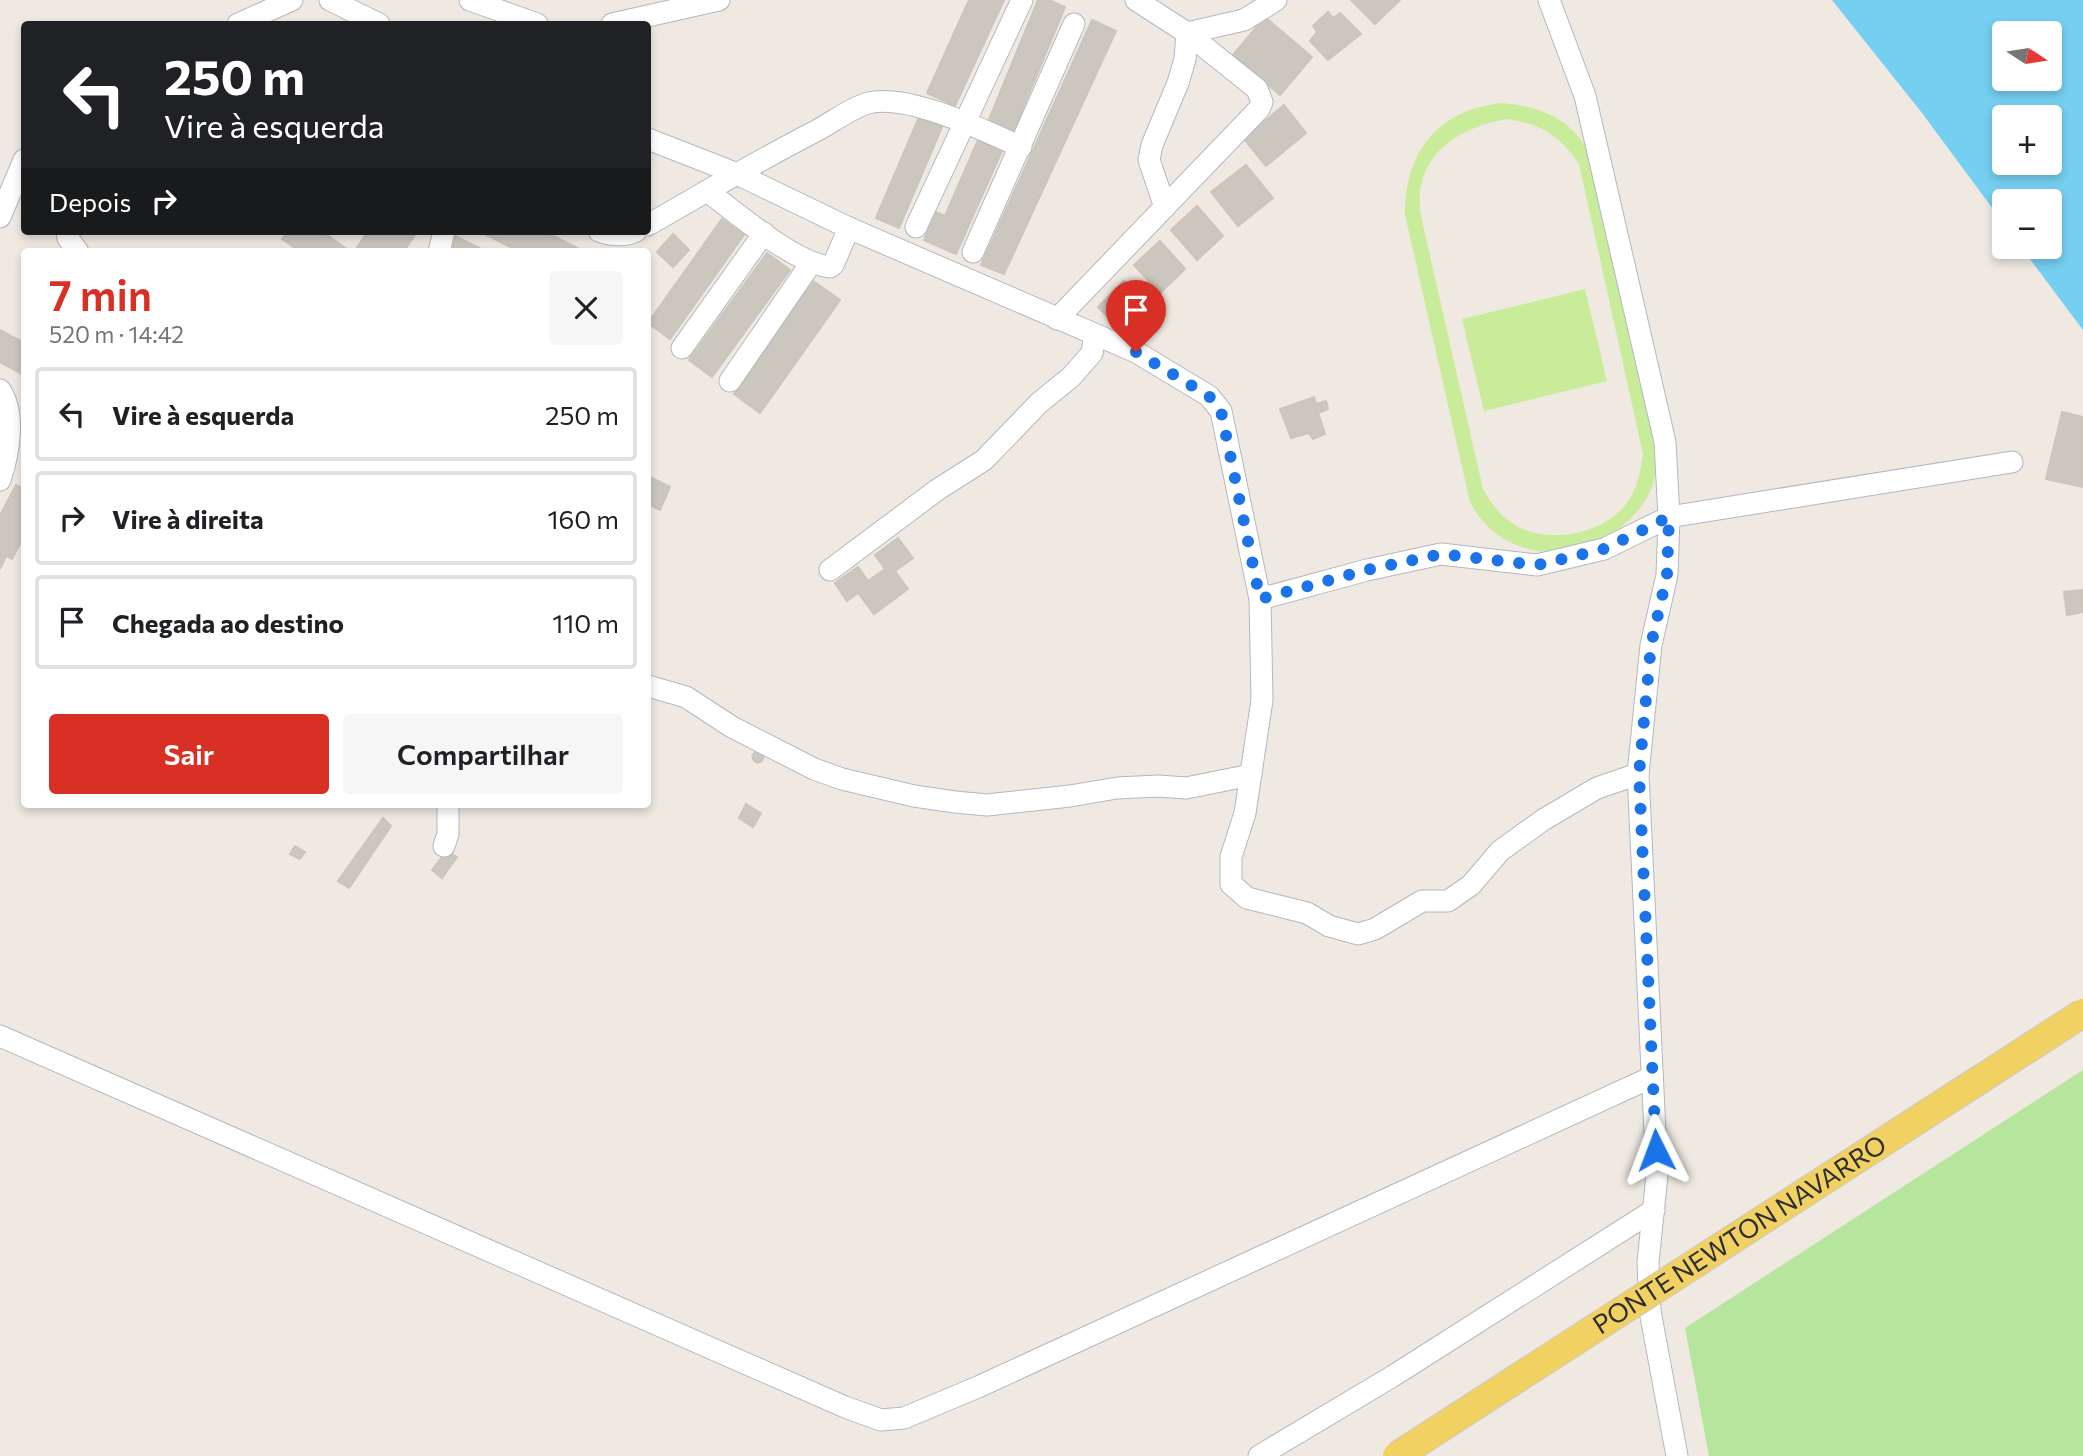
<!DOCTYPE html>
<html lang="pt">
<meta charset="utf-8">
<style>
body{margin:0;font-family:Commissioner,sans-serif;background:#f6f6f6;color:#202124;height:100vh;display:flex;flex-direction:column;font-size:26px;white-space:nowrap}
*{box-sizing:border-box;margin:0}
p{font-size:23px;color:#757577}
.icon{flex:none;width:38px;height:38px;fill:none;stroke:currentColor;stroke-width:2;stroke-linecap:round;stroke-linejoin:round}
.map{position:relative;flex:1;overflow:hidden}
.side{position:absolute;left:21px;top:248px;width:630px;height:560px;display:flex;flex-direction:column;background:#fff;border-radius:7px;box-shadow:0 4px 10px #0003}
.side>*{flex:none}
.top-card{position:absolute;left:21px;top:21px;width:630px;height:214px;border-radius:7px;box-shadow:0 4px 10px #0003;background:#202124;color:#fff;overflow:hidden}
.needle{width:46px;rotate:102deg}
.controls{position:absolute;left:1992px;top:21px;display:grid;gap:14px}
.controls a{display:grid;place-items:center;width:70px;height:70px;border-radius:7px;background:#fff;box-shadow:0 4px 10px #0003;font-size:35px}
.pin{position:absolute;display:grid;place-items:center;width:60px;height:60px;color:#fff;margin:-72px -30px;border-radius:50% 50% 50% 0;rotate:-45deg;box-shadow:0 0 7px #0007}
.pin .icon{rotate:45deg}
.me{position:absolute;width:77px;margin:-38px;rotate:357deg;stroke-linejoin:round;filter:drop-shadow(0 0 5px #0008)}
.turn{display:flex;align-items:center;gap:24px;height:147px;padding:0 28px;font-size:32px}
.turn .icon{width:91px;height:91px;stroke-width:2.5}
.turn b{display:block;font-size:49px;line-height:60px}
.then{display:flex;align-items:center;height:66px;padding:0 28px;background:#0003;gap:14px;font-size:26px}
.round{display:grid;place-items:center;flex:none;width:74px;height:74px;border-radius:7px;background:#f6f6f6}
.overview{display:flex;align-items:center;justify-content:space-between;height:119px;padding:0 28px}
h1{font-size:42px;font-weight:600;line-height:52px;color:#d93025}
.action{display:flex;gap:14px;margin-top:auto;padding:14px 28px}
.action a{flex:1;height:80px;border-radius:7px;background:#d93025;color:#fff;font-size:28px;font-weight:600;line-height:80px;text-align:center}
.action a+a{background:#f6f6f6;color:#202124}
ul{padding:0;list-style:none}
li{display:flex;align-items:center;gap:21px;height:94px;margin:0 14px 10px;padding:0 14px;border:4px solid #e0e0e0;border-radius:7px}
li div{flex:1}
li b{display:block;font-size:26px}
li em{font-style:normal}
.map>svg:first-child{display:block}
</style>
<div class="map">
<svg width="2083" height="1456" viewBox="0 0 2083 1456">
<rect width="100%" height="100%" fill="#efe9e1"/>
<!-- green -->
<polygon fill="#b6e59e" points="2083,1070 2083,1456 1709,1456 1685,1328"/>
<!-- pitch -->
<g fill="#c9ec9a" fill-rule="evenodd">
<path d="M1502,103c39,4 65,13 87,48l68,297c0,17 -1,36 -11,51 -40,64 -139,75 -176,3l-65,-287c0,-64 33,-105 97,-112zM1507,119c35,6 51,15 72,45l64,290c-2,16 -5,32 -14,46 -20,31 -71,43 -104,30 -20,-8 -32,-23 -42,-41l-63,-277c0,-8 -1,-19 1,-27 10,-42 48,-59 86,-66z"/>
<polygon points="1585,289 1607,381 1484,411 1462,319"/>
</g>
<!-- water -->
<path fill="#75cff0" fill-rule="evenodd" d="M1832,0h251v330l-62,-83h28v-46h-45v23l-82,-111zM2004,33h45v46h-45zM2004,117h45v46h-45z"/>
<!-- building -->
<g fill="#cbc7bf" stroke="#cbc5ba" stroke-width="2">
<polygon points="969,0 1004,0 955,106 927,93"/>
<polygon points="1038,0 1049,0 1065,7 1013,132 988,122"/>
<polygon points="1351,0 1400,0 1375,24"/>
<polygon points="1328,12 1333,18 1340,13 1361,34 1328,60 1310,41 1317,32 1313,26"/>
<polygon points="1265,17 1312,57 1280,95 1233,55"/>
<polygon points="1092,20 1116,31 1004,274 981,265"/>
<polygon points="1284,105 1306,133 1266,166 1244,139"/>
<polygon points="919,117 942,127 899,228 876,218"/>
<polygon points="978,140 1002,151 956,254 924,240 936,212 945,216"/>
<polygon points="1246,165 1273,198 1238,226 1211,192"/>
<polygon points="1197,206 1223,236 1197,260 1171,230"/>
<polygon points="722,219 744,235 670,339 648,323"/>
<polygon points="288,231 321,231 351,252 301,252 282,239"/>
<polygon points="368,231 418,231 403,252 354,252"/>
<polygon points="479,231 544,231 585,252 520,252"/>
<polygon points="673,234 689,250 673,267 657,252"/>
<polygon points="455,236 487,252 447,252"/>
<polygon points="1160,241 1185,269 1160,293 1134,265"/>
<polygon points="767,253 790,270 712,377 689,360"/>
<polygon points="813,281 840,300 760,413 734,394"/>
<polygon points="1124,281 1150,307 1123,333 1098,307"/>
<polygon points="0,330 24,343 24,375 0,362"/>
<polygon points="1314,397 1316,404 1326,401 1328,409 1318,413 1325,434 1313,439 1309,433 1291,438 1280,409"/>
<polygon points="2062,412 2083,417 2083,487 2046,479"/>
<polygon points="648,476 670,487 660,510 648,504"/>
<polygon points="16,485 24,489 24,536 12,559 6,556 0,569 0,515"/>
<polygon points="898,538 913,558 895,571 908,589 874,614 858,593 847,601 835,583 858,567 868,581 885,569 875,555"/>
<polygon points="2083,590 2083,612 2067,615 2064,592"/>
<circle cx="758" cy="757" r="5.5"/>
<polygon points="746,804 761,813 753,827 739,818"/>
<polygon points="383,818 391,826 349,888 338,881"/>
<polygon points="295,846 305,852 300,859 290,854"/>
<polygon points="447,851 457,857 442,878 432,870"/>
</g>
<g fill="none" stroke-linecap="round" stroke-linejoin="round">
<defs>
<g id="minor">
<polyline points="330,0 379,24"/>
<polyline points="470,0 537,24"/>
<polyline points="1549,0 1585,96 1665,442 1669,517 1667,575 1651,645 1638,774 1657,1175 1648,1262 1650,1311 1677,1456"/>
<polyline points="238,24 292,0"/>
<polyline points="612,24 719,0"/>
<polyline points="648,139 735,173 849,228 1136,352 1209,396 1221,411 1260,599 1367,570 1441,554 1537,565 1604,549 1669,517 2012,462"/>
<path d="M707,191c31,23 87,72 123,76l3,-2 16,-37"/>
<polyline points="1165,207 1149,160 1152,145 1178,83 1185,59 1187,33 1244,20 1276,0"/>
<polyline points="0,217 24,160"/>
<path d="M648,225c56,-32 111,-65 168,-94 15,-8 37,-24 52,-28 40,-10 117,28 153,44"/>
<polyline points="916,227 1022,0"/>
<polyline points="67,231 68,238 78,252"/>
<path d="M599,231c10,4 27,6 37,0"/>
<polyline points="439,252 444,231"/>
<polyline points="973,252 1074,24"/>
<polyline points="1057,319 1259,109 1262,102 1257,89 1187,33 1136,0"/>
<polyline points="682,348 764,233"/>
<polyline points="730,381 811,263"/>
<path d="M0,390c16,24 9,63 0,90"/>
<polyline points="830,570 937,490 984,460 1039,403 1071,377 1092,353 1095,335"/>
<polyline points="1260,599 1262,700 1245,813 1231,857 1231,884 1247,898 1307,913 1329,926 1358,934 1375,929 1422,901 1448,901 1471,885 1500,851 1543,820 1597,788 1638,774"/>
<polyline points="648,686 686,697 732,727 814,769 842,779 914,796 955,802 987,805 1070,796 1117,788 1158,786 1186,788 1251,775"/>
<polyline points="444,846 448,834 448,805"/>
<polyline points="0,1036 845,1407 881,1420 904,1418 978,1387 1652,1077"/>
<polyline points="1259,1456 1393,1376 1654,1210"/>
</g>
</defs>
<!-- minor casing -->
<use href="#minor" stroke="#b4b7c1" stroke-width="23"/>
<!-- minor -->
<use href="#minor" stroke="#fff" stroke-width="21"/>
<defs>
<g id="major-bridge">
<path id="s1" d="M1397,1456l686,-443"/>
</g>
</defs>
<!-- major-bridge casing -->
<use href="#major-bridge" stroke="#c9c9c9" stroke-width="30" stroke-linecap="butt"/>
<!-- major-bridge -->
<use href="#major-bridge" stroke="#f2d163" stroke-width="28"/>
</g>
<g fill="none" stroke-linecap="round" stroke-linejoin="round">
<!-- route -->
<polyline stroke="#1a73e8" stroke-width="12" stroke-dasharray="0 21.6" points="1136,352 1209,396 1221,411 1260,599 1367,570 1441,554 1537,565 1604,549 1669,517 1667,575 1651,645 1639,774 1656,1150"/>
</g>
<g text-anchor="middle" stroke-width="5" stroke-linejoin="round" paint-order="stroke">
<!-- street labels -->
<g font-size="26" fill="#2e2e2e" stroke="#fff">
<text dy="9" stroke="none"><textPath href="#s1" startOffset="408">PONTE NEWTON NAVARRO</textPath></text>
</g>
</g>
</svg>
<div class="controls">
<a><svg class="needle" viewBox="-14 -14 28 28"><path d="M0-13l5 13h-10z" fill="#e53935"/><path d="M0 13l5-13h-10z" fill="#757577"/></svg></a>
<a>+</a>
<a>−</a>
</div>
<div class="pin" style="left:1136px;top:352px;background:#d93025"><svg class="icon" aria-label="arrive" viewBox="0 0 24 24"><path d="M6 21V4h12l-3 4 3 4H6"/></svg></div>
<svg class="me" style="left:1656px;top:1150px" viewBox="-20 -20 40 40"><path d="M0-17L14 15 0 8-14 15z" fill="#1a73e8" stroke="#fff" stroke-width="4"/></svg>
<div class="top-card">
<div class="turn"><svg class="icon" aria-label="left" viewBox="0 0 24 24"><path d="M17 20v-9H6M10 6l-5 5 5 5"/></svg><div><b>250 m</b>Vire à esquerda</div></div>
<div class="then">Depois<svg class="icon" aria-label="right" viewBox="0 0 24 24"><path d="M7 20v-9h11M14 6l5 5-5 5"/></svg></div>
</div>
<section class="side">
<div class="overview"><div><h1>7 min</h1><p>520 m · 14:42</p></div><a class="round"><svg class="icon" aria-label="close" viewBox="0 0 24 24"><path d="M6 6l12 12M18 6L6 18"/></svg></a></div>
<ul>
<li><svg class="icon" aria-label="left" viewBox="0 0 24 24"><path d="M17 20v-9H6M10 6l-5 5 5 5"/></svg><div><b>Vire à esquerda</b></div><em>250 m</em></li>
<li><svg class="icon" aria-label="right" viewBox="0 0 24 24"><path d="M7 20v-9h11M14 6l5 5-5 5"/></svg><div><b>Vire à direita</b></div><em>160 m</em></li>
<li><svg class="icon" aria-label="arrive" viewBox="0 0 24 24"><path d="M6 21V4h12l-3 4 3 4H6"/></svg><div><b>Chegada ao destino</b></div><em>110 m</em></li>
</ul>
<div class="action"><a>Sair</a><a>Compartilhar</a></div>
</section>
</div>
